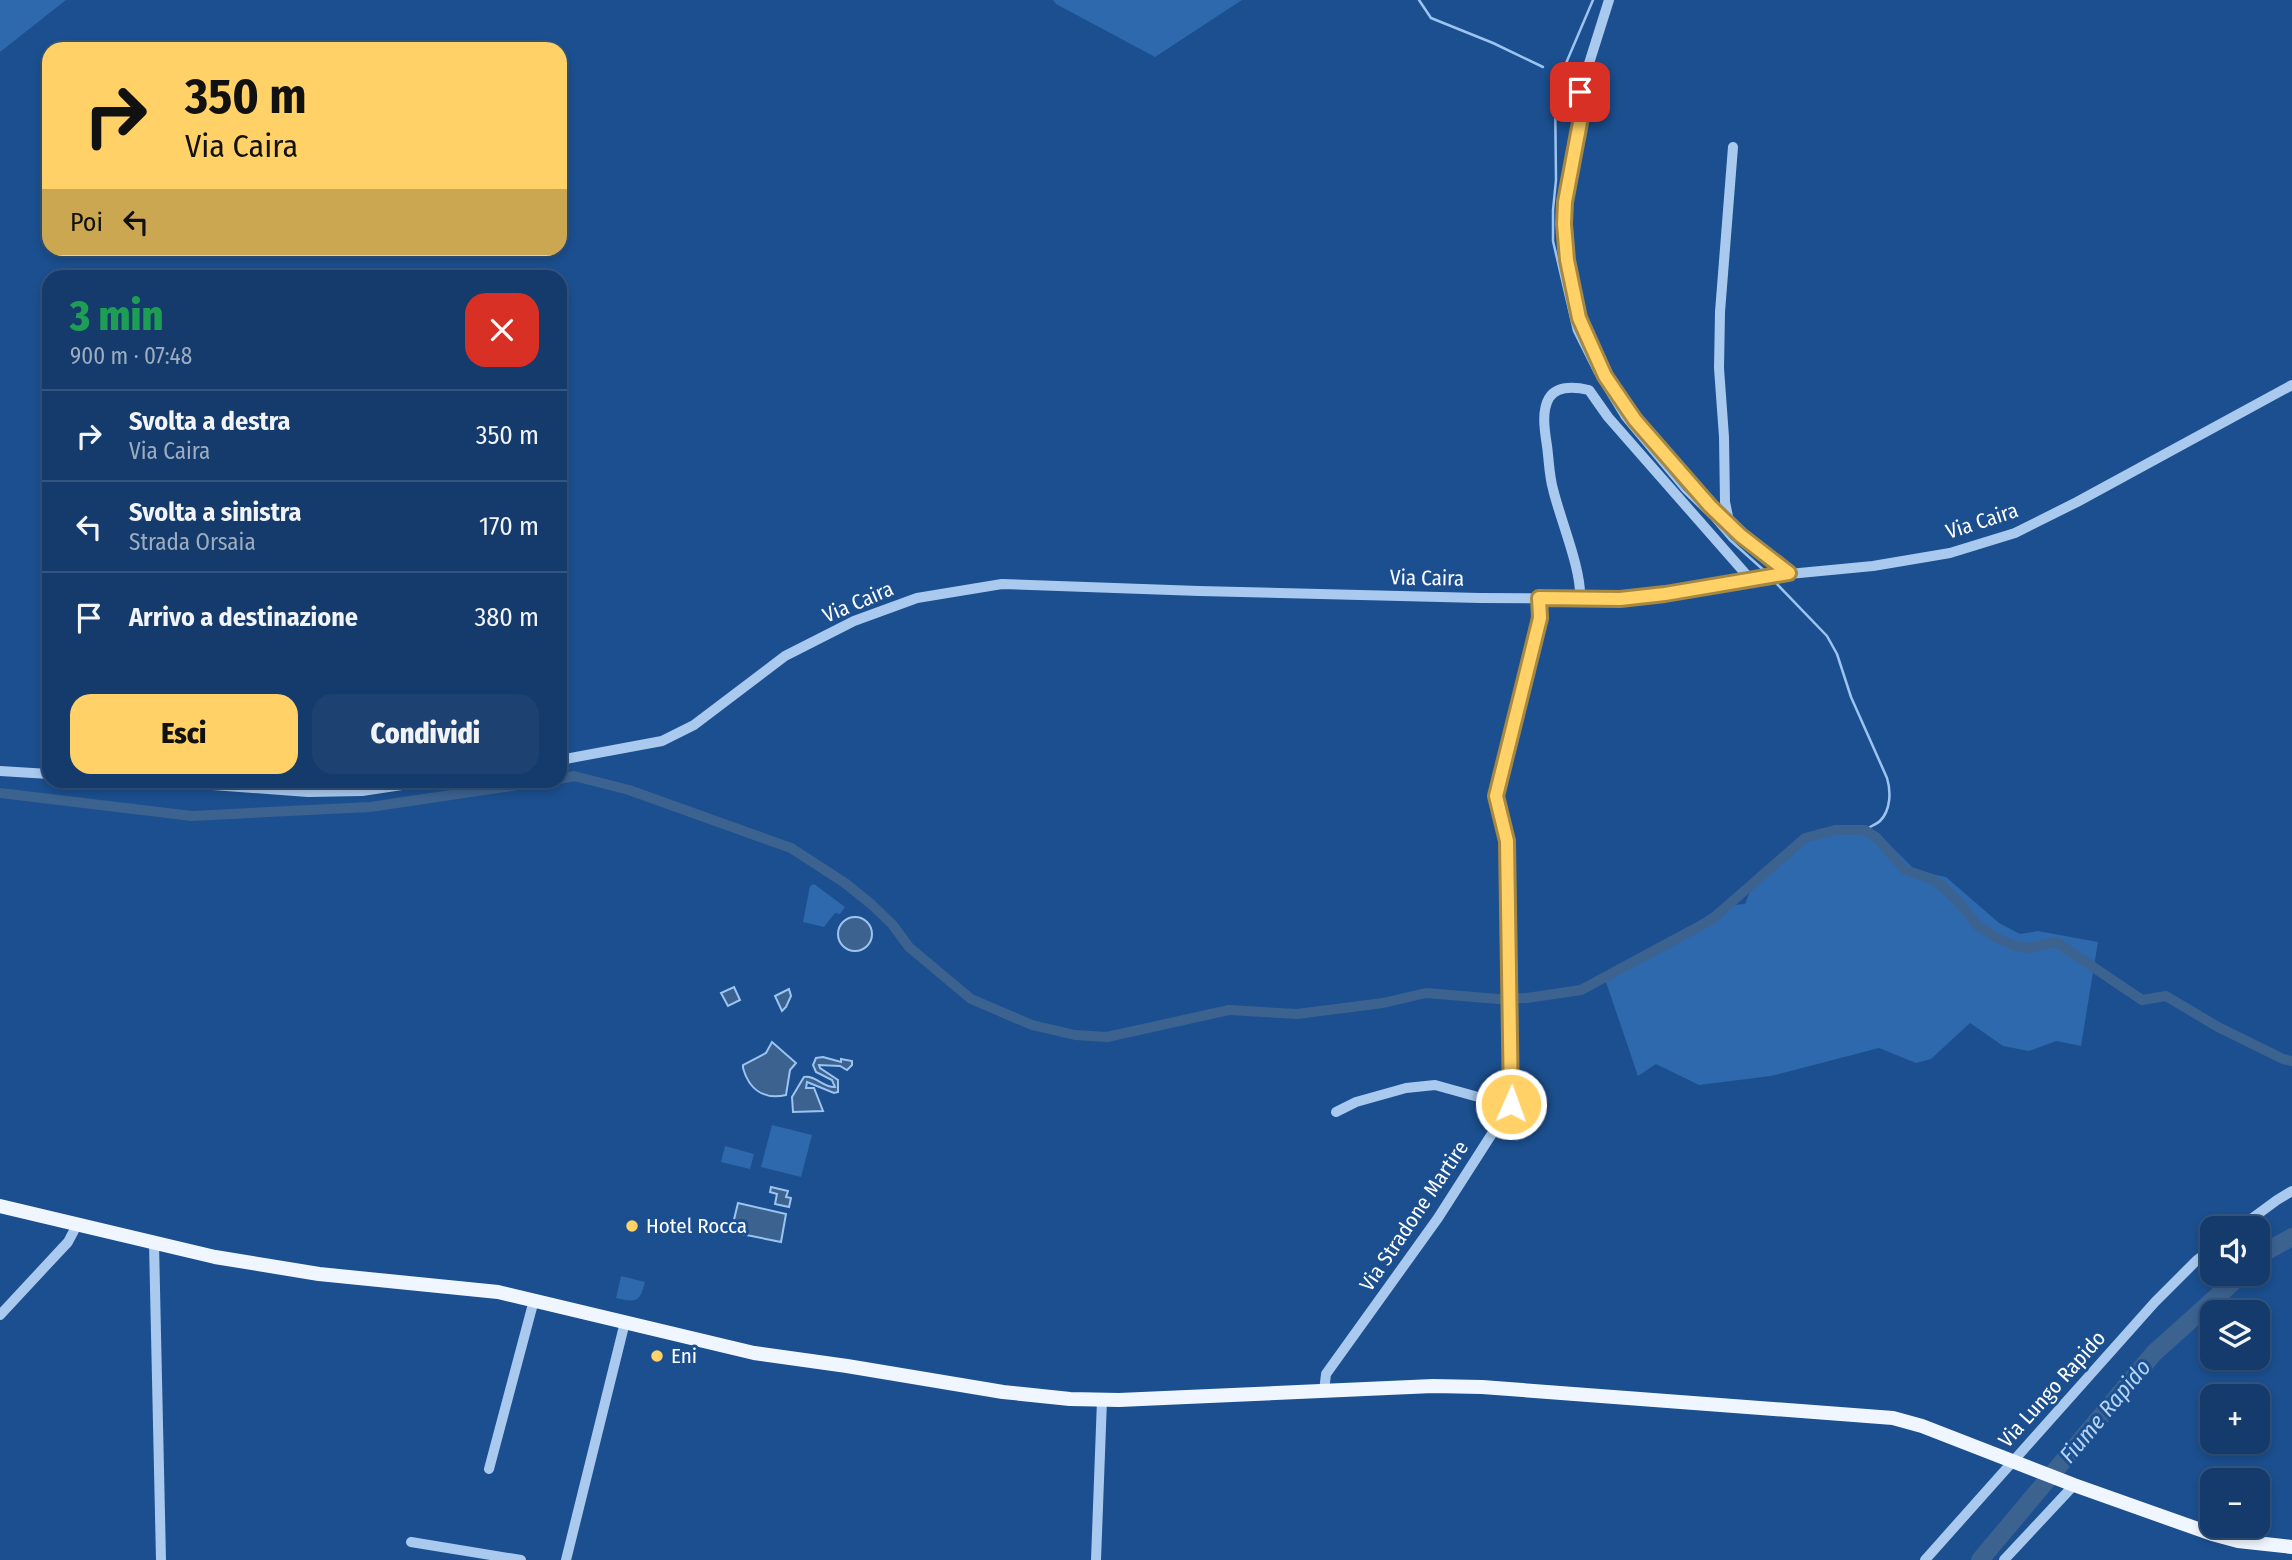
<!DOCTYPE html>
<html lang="it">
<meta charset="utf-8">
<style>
body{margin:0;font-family:"Fira Sans Condensed",sans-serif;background:#1d4271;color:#f1f3f6;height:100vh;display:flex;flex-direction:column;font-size:26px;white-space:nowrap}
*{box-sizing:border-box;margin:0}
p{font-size:23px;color:#9dadc1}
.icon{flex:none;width:38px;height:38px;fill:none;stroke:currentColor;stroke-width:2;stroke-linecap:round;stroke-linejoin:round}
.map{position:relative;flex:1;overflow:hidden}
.details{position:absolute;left:42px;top:270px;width:525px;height:518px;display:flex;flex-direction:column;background:#143b6b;border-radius:21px;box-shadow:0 4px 10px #0003,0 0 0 2px #33557e}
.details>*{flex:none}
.top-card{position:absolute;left:42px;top:42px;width:525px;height:214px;border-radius:21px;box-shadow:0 4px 10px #0003,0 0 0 2px #33557e;background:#ffd166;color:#111;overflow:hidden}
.buttons{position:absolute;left:2200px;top:1216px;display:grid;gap:14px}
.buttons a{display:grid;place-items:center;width:70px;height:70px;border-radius:14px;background:#143b6b;box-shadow:0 4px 10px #0003,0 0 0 2px #33557e;font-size:35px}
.pin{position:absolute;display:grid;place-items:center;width:60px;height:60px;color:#fff;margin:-30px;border-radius:14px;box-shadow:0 4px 10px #0006}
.me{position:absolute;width:77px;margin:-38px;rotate:2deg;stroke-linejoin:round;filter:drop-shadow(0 0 5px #0008)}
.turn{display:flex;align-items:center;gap:24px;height:147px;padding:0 28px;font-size:32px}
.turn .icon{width:91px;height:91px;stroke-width:2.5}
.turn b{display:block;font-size:49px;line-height:60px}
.then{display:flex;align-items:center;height:66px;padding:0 28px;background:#0003;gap:14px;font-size:26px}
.round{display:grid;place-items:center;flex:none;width:74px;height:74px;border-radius:21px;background:#1d4271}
.headline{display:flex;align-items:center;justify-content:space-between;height:119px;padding:0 28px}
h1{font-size:42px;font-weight:800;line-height:52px;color:#1e9e55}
.action{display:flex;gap:14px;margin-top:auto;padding:14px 28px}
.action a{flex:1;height:80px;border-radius:21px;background:#ffd166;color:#111;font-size:28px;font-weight:800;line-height:80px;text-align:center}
.action a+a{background:#1d4271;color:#f1f3f6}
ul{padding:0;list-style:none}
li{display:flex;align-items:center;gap:21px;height:91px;padding:0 28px;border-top:2px solid #33557e}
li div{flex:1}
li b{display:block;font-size:26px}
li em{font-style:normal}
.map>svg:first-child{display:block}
</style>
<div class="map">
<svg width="2292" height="1560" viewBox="0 0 2292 1560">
<rect width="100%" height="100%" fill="#1b4f8f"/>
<!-- green -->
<g fill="#2e69ad">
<polygon points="0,0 66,0 0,52"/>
<polygon points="1053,0 1242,0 1155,57 1056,4"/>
<polygon points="1878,833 1916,871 1946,877 1999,923 2020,934 2038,931 2098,942 2081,1046 2056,1041 2029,1051 2003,1046 1970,1023 1931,1059 1916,1063 1879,1048 1771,1076 1699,1085 1656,1064 1638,1076 1606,982 1722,906 1745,904 1757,873 1816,835"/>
<polygon points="814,884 845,907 840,914 835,913 824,927 803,922 810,886"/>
<polygon points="772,1125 812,1135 801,1177 761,1167"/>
<polygon points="725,1146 754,1154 750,1169 721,1162"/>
<path d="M621,1276l24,6c-5,20 -9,21 -29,16z"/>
</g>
<!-- water -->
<g fill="#3c6290" stroke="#9cc4f0" stroke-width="2">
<circle cx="855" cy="934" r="17"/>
<polygon points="734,987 740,1000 728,1006 721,993"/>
<polygon points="789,989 791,996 786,1007 782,1011 775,996"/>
<path d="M772,1042l24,21 -6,7 -4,25c-23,5 -37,-6 -43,-27v-3l23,-12z"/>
<path d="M823,1057l18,5v-3l11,2v4l-5,5 -7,-4 -21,-1 1,3 18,12v12l-4,1 -27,-11 -1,6h8l9,23 -30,1 -1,-15 12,-20c12,-2 19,11 31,10l-3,-7 -16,-8 -3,-7 3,-7z"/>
<polygon points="771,1187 788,1191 786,1197 791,1198 789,1207 775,1204 777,1194 770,1192"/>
<polygon points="738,1203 786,1214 781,1242 731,1232"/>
</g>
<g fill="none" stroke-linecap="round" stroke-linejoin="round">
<!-- stream -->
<g stroke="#9cc4f0" stroke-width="2.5">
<polyline points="1419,0 1431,18 1493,43 1543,67"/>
<polyline points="1593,0 1555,89 1556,180 1553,210 1553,241 1574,331 1595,373 1623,419 1683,491 1711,518 1730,540 1768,574"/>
<path d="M1774,581l53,55 10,18 14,43 36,81c4,13 4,32 -7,43 -3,3 -11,6 -15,9"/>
</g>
<!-- canal -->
<g stroke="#3c6290" stroke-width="10">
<polyline points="560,779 574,776 629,790 791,848 845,883 871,904 892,924 909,947 971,999 1032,1025 1075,1035 1107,1037 1229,1010 1297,1014 1383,1003 1426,993 1498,999 1527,998 1581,990 1711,920 1805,838 1835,830 1865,830 1877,838 1905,870 1932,879 1939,884 1958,901 1977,925 1997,938 2015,946 2029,948 2056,942 2142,1000 2166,996 2218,1027 2283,1059 2292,1061"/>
<polyline points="0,793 192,816 370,807 552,780"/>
</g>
<!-- river -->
<g stroke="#3c6290" stroke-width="18">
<polyline points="2258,1260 2267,1251 2292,1237"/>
<polyline points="1980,1560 2154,1353 2242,1274"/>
</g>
<!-- minor -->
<g stroke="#a9c9ee" stroke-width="10">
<polyline points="1609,0 1580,92 1581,117 1565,202 1567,260 1579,318 1605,376 1635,420 1710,506 1740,535 1789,574"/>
<polyline points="1730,526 1725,502 1724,437 1719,368 1720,312 1733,147"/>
<path d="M1580,599c2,-29 -20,-80 -27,-110 -4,-14 -4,-29 -6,-43 -2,-14 -6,-34 2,-48 8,-13 27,-11 40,-8l19,27 143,163"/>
<polyline points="560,760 662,741 694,725 785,656 854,621 917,598 1002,584 1199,591 1480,598 1621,599 1665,595 1789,574 1873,566 1950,553 2015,533 2077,502 2292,385"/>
<polyline points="0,771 49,774"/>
<polyline points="146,780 308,792 362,791 435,780"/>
<polyline points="1336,1112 1356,1102 1406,1088 1435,1085 1489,1100 1511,1104"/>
<polyline points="2239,1228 2277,1200 2292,1191"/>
<polyline points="154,1243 161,1560"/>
<polyline points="0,1315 68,1242 77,1225"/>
<polyline points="1324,1391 1326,1374 1438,1218 1511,1104 1507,841 1496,796 1540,618 1539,599"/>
<polyline points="489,1469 534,1300"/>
<polyline points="411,1542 521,1560"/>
<polyline points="566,1560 625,1322"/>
<polyline points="1096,1560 1102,1400"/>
<polyline points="1925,1560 2155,1302 2197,1260 2212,1249"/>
<polyline points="2004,1560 2074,1485"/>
</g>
<!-- major -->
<polyline stroke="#f0f6ff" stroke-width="14" points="0,1206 215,1257 319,1274 498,1292 754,1353 847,1366 1003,1392 1070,1399 1119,1400 1433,1386 1482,1387 1893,1418 1922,1426 2074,1485 2212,1534 2238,1541 2292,1547"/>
</g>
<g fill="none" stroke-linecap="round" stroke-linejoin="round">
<defs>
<polyline id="route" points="1511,1104 1507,841 1496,796 1540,618 1539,598 1620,599 1665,594 1789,573 1740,535 1710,506 1635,420 1605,376 1579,318 1567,260 1564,224 1565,202 1581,117 1580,92"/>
</defs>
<!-- route casing -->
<use href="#route" stroke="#a68842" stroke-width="18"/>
<!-- route -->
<use href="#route" stroke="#ffd166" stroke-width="12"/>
</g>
<!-- markers -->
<g fill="#ffd166" stroke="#1b4f8f" stroke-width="2.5">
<circle cx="632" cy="1226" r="7"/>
<circle cx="657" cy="1356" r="7"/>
</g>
<g text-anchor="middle" stroke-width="6" stroke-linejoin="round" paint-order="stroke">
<!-- street labels -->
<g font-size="21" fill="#fff" stroke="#1b4f8f">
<text transform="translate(1982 521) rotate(-18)" y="7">Via Caira</text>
<text transform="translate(1427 578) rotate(1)" y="7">Via Caira</text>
<text transform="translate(858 602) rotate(-23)" y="7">Via Caira</text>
<text transform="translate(1414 1216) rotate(-56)" y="7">Via Stradone Martire</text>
<text transform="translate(2052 1389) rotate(-48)" y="7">Via Lungo Rapido</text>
</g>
<!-- poi labels -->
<g font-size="21" fill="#fff" stroke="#1b4f8f" text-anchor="start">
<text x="646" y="1233">Hotel Rocca</text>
<text x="671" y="1363">Eni</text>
</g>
<!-- water labels -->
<g font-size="23" font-style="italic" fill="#b5d3f5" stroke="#1b4f8f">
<text transform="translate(2105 1411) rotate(-50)" y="8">Fiume Rapido</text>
</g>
</g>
</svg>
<div class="buttons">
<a><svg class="icon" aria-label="sound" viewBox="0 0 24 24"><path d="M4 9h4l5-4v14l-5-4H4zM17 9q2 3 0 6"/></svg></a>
<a><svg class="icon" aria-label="layers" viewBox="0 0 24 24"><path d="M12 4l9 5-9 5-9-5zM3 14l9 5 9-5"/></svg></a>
<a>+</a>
<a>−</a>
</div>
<div class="pin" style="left:1580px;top:92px;background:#d93025"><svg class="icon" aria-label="arrive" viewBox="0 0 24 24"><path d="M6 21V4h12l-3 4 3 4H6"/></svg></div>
<svg class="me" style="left:1511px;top:1104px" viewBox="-20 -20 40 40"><circle r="17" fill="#ffd166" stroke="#fff" stroke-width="3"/><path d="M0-11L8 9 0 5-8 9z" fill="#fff"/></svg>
<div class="top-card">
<div class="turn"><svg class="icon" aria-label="right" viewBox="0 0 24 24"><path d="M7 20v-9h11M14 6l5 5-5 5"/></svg><div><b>350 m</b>Via Caira</div></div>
<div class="then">Poi<svg class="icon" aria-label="left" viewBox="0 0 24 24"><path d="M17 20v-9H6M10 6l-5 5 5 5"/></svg></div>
</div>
<section class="details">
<div class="headline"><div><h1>3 min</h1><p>900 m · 07:48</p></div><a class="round" style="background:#d93025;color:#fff"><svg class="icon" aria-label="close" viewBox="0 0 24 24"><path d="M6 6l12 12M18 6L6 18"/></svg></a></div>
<ul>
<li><svg class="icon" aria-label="right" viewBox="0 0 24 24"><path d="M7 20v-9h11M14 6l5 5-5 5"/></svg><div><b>Svolta a destra</b><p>Via Caira</p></div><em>350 m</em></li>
<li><svg class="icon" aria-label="left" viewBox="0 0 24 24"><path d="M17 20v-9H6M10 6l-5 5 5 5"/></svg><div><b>Svolta a sinistra</b><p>Strada Orsaia</p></div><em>170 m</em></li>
<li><svg class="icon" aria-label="arrive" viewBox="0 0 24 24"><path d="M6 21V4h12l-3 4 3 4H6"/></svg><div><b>Arrivo a destinazione</b></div><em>380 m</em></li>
</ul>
<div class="action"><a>Esci</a><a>Condividi</a></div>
</section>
</div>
